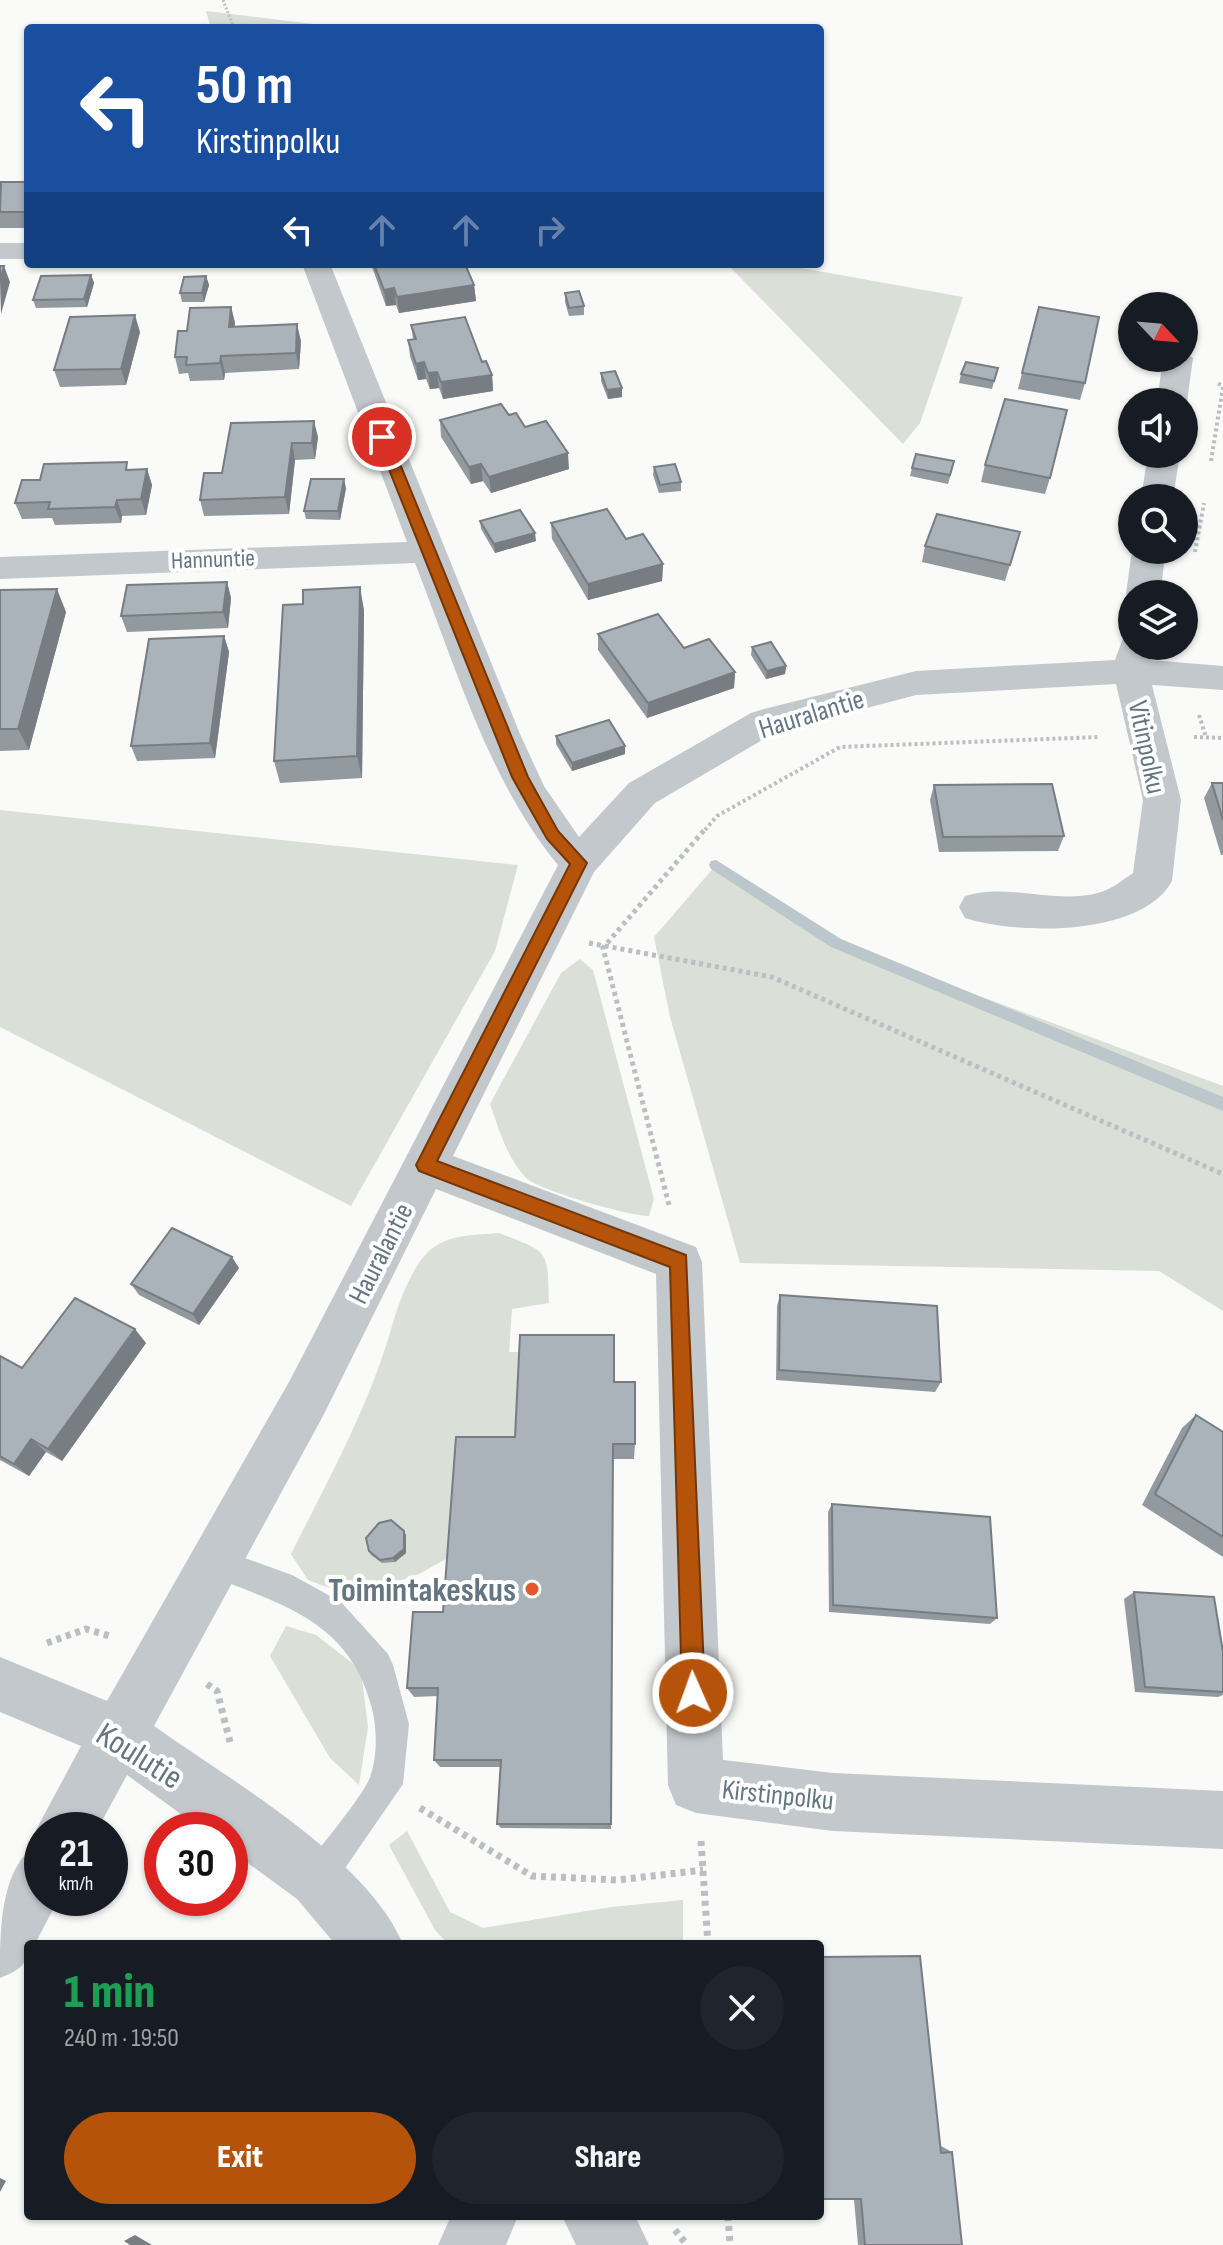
<!DOCTYPE html>
<meta charset="utf-8">
<style>
body{margin:0;font-family:"Sofia Sans Condensed",sans-serif;background:#20242c;color:#f1f3f6;height:100vh;display:flex;flex-direction:column;font-size:30px;white-space:nowrap}
*{box-sizing:border-box;margin:0}
p{font-size:26px;color:#9ea1a6}
.icon{flex:none;width:44px;height:44px;fill:none;stroke:currentColor;stroke-width:2;stroke-linecap:round;stroke-linejoin:round}
.map{position:relative;flex:1;overflow:hidden}
.panel{position:absolute;left:24px;top:1940px;width:800px;height:280px;display:flex;flex-direction:column;background:#171b24;border-radius:8px;box-shadow:0 2px 6px #0004}
.panel>*{flex:none}
.hud{position:absolute;left:24px;top:24px;width:800px;height:244px;border-radius:8px;box-shadow:0 2px 6px #0004;background:#1a4fa0;color:#fff;overflow:hidden}
.needle{width:52px;rotate:116deg}
.buttons{position:absolute;left:1118px;top:292px;display:grid;gap:16px}
.buttons a{display:grid;place-items:center;width:80px;height:80px;border-radius:50%;background:#171b24;box-shadow:0 2px 6px #0004;font-size:40px}
.speed{position:absolute;left:24px;top:1812px;display:flex;gap:16px;font-size:40px;font-weight:700;text-align:center}
.speed>*{display:grid;place-content:center;width:104px;height:104px;border-radius:50%;background:#171b24;box-shadow:0 2px 6px #0004;line-height:1}
.speed small{font-size:20px;font-weight:400}
.speed .limit{border:12px solid #d22;background:#fff;color:#111}
.pin{position:absolute;display:grid;place-items:center;width:68px;height:68px;color:#fff;margin:-34px;border:4px solid #fff;border-radius:50%;box-shadow:0 2px 8px #0007}
.me{position:absolute;width:88px;margin:-44px;rotate:358deg;stroke-linejoin:round;filter:drop-shadow(0 0 6px #0008)}
.turn{display:flex;align-items:center;gap:28px;height:168px;padding:0 40px;font-size:36px}
.turn .icon{width:104px;height:104px;stroke-width:2.5}
.turn b{display:block;font-size:56px;line-height:68px}
.lanes{display:flex;align-items:center;height:76px;padding:0 40px;background:#0003;justify-content:center;gap:40px;direction:ltr}
.lanes .off{opacity:.35}
.round{display:grid;place-items:center;flex:none;width:84px;height:84px;border-radius:42px;background:#20242c}
.overview{display:flex;align-items:center;justify-content:space-between;height:136px;padding:0 40px}
h1{font-size:48px;font-weight:800;line-height:60px;color:#1e9e55}
.action{display:flex;gap:16px;margin-top:auto;padding:16px 40px}
.action a{flex:1;height:92px;border-radius:48px;background:#b45309;color:#fff;font-size:32px;font-weight:800;line-height:92px;text-align:center}
.action a+a{background:#20242c;color:#f1f3f6}
.map>svg:first-child{display:block}
</style>
<div class="map">
<svg width="1223" height="2245" viewBox="0 0 1223 2245">
<rect width="100%" height="100%" fill="#fafaf8"/>
<!-- green -->
<g fill="#dadfd7">
<polygon points="206,11 346,28 211,28"/>
<polygon points="727,264 779,264 963,297 920,423 903,444"/>
<polygon points="0,810 518,865 495,951 351,1206 0,1027"/>
<polygon points="716,865 836,943 1223,1086 1223,1311 1159,1271 740,1263 670,1017 654,937"/>
<path d="M580,959l13,11 61,229 -5,17c-20,0 -112,-26 -124,-39 -19,-21 -26,-48 -35,-73l71,-131z"/>
<path d="M499,1233c51,20 48,15 50,70l-37,6 -3,43h13l-4,100 -65,103 -34,19 -47,16 -40,-1 -24,-9 -17,-26c37,-74 78,-147 101,-228 6,-22 22,-66 42,-79 19,-13 43,-12 65,-14z"/>
<polygon points="286,1626 316,1635 361,1670 368,1727 359,1785 330,1758 270,1656"/>
<polygon points="407,1831 450,1912 483,1928 611,1907 683,1900 683,1944 448,1944 435,1930 389,1845"/>
</g>
<g fill="none" stroke-linecap="round" stroke-linejoin="round">
<!-- stream -->
<polygon fill="#bbc7cb" fill-rule="evenodd" points="716,860 841,939 1223,1097 1223,1111 831,947 711,869 709,865 711,861"/>
<!-- path-far3 -->
<polyline stroke="#bbbfc2" stroke-width="3" stroke-dasharray="2 2" stroke-linecap="butt" points="223,0 234,28"/>
<!-- path-far2 -->
<g stroke="#bbbfc2" stroke-width="4" stroke-dasharray="3 3" stroke-linecap="butt">
<polyline points="1211,461 1223,387 1218,383"/>
<polyline points="1195,552 1204,503"/>
<polyline points="1184,620 1186,605"/>
<polyline points="1199,715 1206,737"/>
<polyline points="1194,737 1223,738"/>
<polyline points="705,830 717,816 840,747 1100,737"/>
</g>
<!-- path-far1 -->
<g stroke="#bbbfc2" stroke-width="5" stroke-dasharray="4 4" stroke-linecap="butt">
<polyline points="589,943 772,977 1223,1174"/>
<polyline points="669,1205 603,948 706,828"/>
</g>
<!-- path -->
<g stroke="#bbbfc2" stroke-width="7" stroke-dasharray="5 5" stroke-linecap="butt">
<polyline points="47,1643 86,1629 113,1637"/>
<polyline points="207,1684 217,1691 230,1742"/>
<polyline points="420,1808 532,1876 618,1880 703,1870"/>
<polyline points="701,1841 708,1944"/>
<polyline points="728,2216 730,2245"/>
<polyline points="675,2230 687,2245"/>
</g>
<!-- service -->
<path fill="#c3c8cc" fill-rule="evenodd" d="M214,1547l78,28 49,27 47,52 5,11 16,59 -6,60 -73,106 -12,5 -12,-5 -5,-12 5,-12c14,-19 58,-71 64,-89 8,-21 7,-51 1,-72 -23,-87 -95,-102 -168,-132l-4,-11 4,-11z"/>
<!-- minor -->
<g fill="#c3c8cc" fill-rule="evenodd">
<rect x="0" y="243" width="28" height="16"/>
<path d="M302,264h28l190,470 24,52 35,51 50,-54 122,-70 13,-4 152,-38 199,-11 8,-22 9,-3v11h20l-2,14 73,6v24l-71,-5 29,115 -9,81c-30,56 -155,54 -207,37l-6,-11 6,-11c43,-14 92,10 136,-4 11,-3 23,-13 32,-19l10,-73 -27,-116 -200,11 -140,37 -121,71 -61,69 -141,284 243,91 6,15 21,498 110,13 390,18v58l-390,-18 -137,-18 -20,-8 -8,-20 -12,-511 -220,-85 -113,227 -169,310c76,54 213,132 249,218h-68l-38,-45 -67,-49v-20h-27l-76,-55 -30,55h-55v68h17l-24,46h-7c0,22 -9,26 -28,34 0,-49 0,-114 41,-136l-5,-12 45,-84 -81,-34v-55l107,44 182,-319 269,-517c-70,-85 -103,-200 -143,-302l-415,16v-22l407,-15z"/>
<polygon points="1184,351 1193,358 1187,402 1184,406 1184,402 1157,402 1163,358 1184,358"/>
<polygon points="1148,454 1180,454 1173,498 1141,498"/>
<polygon points="1132,550 1166,550 1160,594 1132,594 1132,602 1126,594"/>
<polygon points="451,2216 518,2216 506,2245 438,2245"/>
<polygon points="562,2216 635,2216 649,2245 576,2245"/>
</g>
</g>
<!-- wall -->
<g fill="#929a9f">
<polygon points="28,182 28,228 0,228 0,184"/>
<polygon points="371,264 465,264 474,285 476,301 399,313 396,305 386,306"/>
<polygon points="91,275 94,283 87,307 36,308 33,300"/>
<polygon points="206,276 209,285 204,302 182,302 180,293"/>
<polygon points="565,293 584,306 584,315 569,316 565,302"/>
<polygon points="231,307 235,323 235,327 301,341 299,369 225,373 224,380 190,381 188,373 179,374 175,357 187,331"/>
<polygon points="1039,307 1085,383 1080,400 1018,389"/>
<polygon points="411,325 482,362 492,375 493,391 443,399 439,388 430,389 426,379 418,380 410,356 408,340 413,339"/>
<polygon points="140,332 126,385 60,387 54,370"/>
<polygon points="998,368 992,389 959,383 961,374"/>
<polygon points="601,373 622,397 608,399 601,381"/>
<polygon points="440,420 525,427 569,469 491,493 483,481 471,484 441,437"/>
<polygon points="231,423 318,437 315,459 295,460 289,514 204,516 200,500 222,473"/>
<polygon points="985,465 1050,478 1045,494 981,482"/>
<polygon points="654,467 681,482 681,491 659,493 653,475"/>
<polygon points="912,468 952,470 948,484 910,476"/>
<polygon points="147,469 152,485 146,515 122,516 121,523 55,525 52,518 22,519 15,503 40,480 130,470"/>
<polygon points="346,488 340,520 306,519 304,511"/>
<polygon points="480,521 536,541 495,553 481,529"/>
<polygon points="551,523 626,539 663,564 662,581 588,600 552,539"/>
<polygon points="1020,532 1005,581 922,562 925,546"/>
<polygon points="227,582 231,598 228,628 127,632 121,616"/>
<polygon points="0,590 66,612 29,750 0,751"/>
<polygon points="364,610 362,778 280,783 274,761"/>
<polygon points="598,634 684,648 735,672 734,688 647,718 598,650"/>
<polygon points="224,636 229,652 215,758 137,761 131,746"/>
<polygon points="752,647 786,666 785,674 766,679 751,655"/>
<polygon points="556,736 625,754 572,771 556,744"/>
<polygon points="1212,783 1223,783 1223,855 1221,855 1204,798"/>
<polygon points="934,785 1064,836 1058,851 939,852 930,800"/>
<polygon points="239,1268 199,1325 139,1295 131,1284"/>
<polygon points="780,1295 941,1382 935,1392 776,1380 777,1306"/>
<polygon points="146,1343 62,1461 46,1452 29,1476 0,1460 0,1356 22,1368"/>
<polygon points="614,1382 635,1444 634,1459 613,1459 611,1829 501,1828 497,1824 500,1767 440,1767 434,1760 438,1696 414,1697 407,1688 443,1612 515,1437"/>
<polygon points="1196,1415 1223,1432 1223,1557 1142,1505 1182,1428"/>
<polygon points="832,1504 997,1618 990,1624 829,1612 828,1512"/>
<polygon points="406,1535 406,1553 395,1562 382,1563 371,1555 369,1551"/>
<polygon points="1134,1592 1223,1652 1223,1695 1218,1697 1135,1692 1124,1599"/>
<polygon points="941,2146 952,2152 962,2245 858,2245 854,2199"/>
</g>
<!-- shaded-wall -->
<g fill="#777d82">
<polygon points="4,266 10,282 1,314 0,281"/>
<polygon points="91,275 94,283 87,307 84,299"/>
<polygon points="206,276 209,285 204,302 202,293"/>
<polygon points="474,285 476,301 399,313 397,297"/>
<polygon points="394,288 396,305 386,306 384,290"/>
<polygon points="231,307 235,323 233,344 229,327"/>
<polygon points="135,315 140,332 126,385 121,369"/>
<polygon points="297,324 301,341 299,369 296,353"/>
<polygon points="221,356 225,373 224,380 220,363"/>
<polygon points="424,362 426,379 418,380 416,364"/>
<polygon points="437,372 439,388 430,389 428,373"/>
<polygon points="492,375 493,391 443,399 441,382"/>
<polygon points="622,388 622,397 608,399 607,390"/>
<polygon points="314,421 318,437 315,459 312,443"/>
<polygon points="292,443 295,460 289,514 285,497"/>
<polygon points="568,453 569,469 491,493 489,477"/>
<polygon points="481,464 483,481 471,484 469,467"/>
<polygon points="147,469 152,485 146,515 141,499"/>
<polygon points="344,479 346,488 340,520 338,511"/>
<polygon points="117,500 122,516 121,523 115,507"/>
<polygon points="535,533 536,541 495,553 494,544"/>
<polygon points="663,564 662,581 588,600 588,584"/>
<polygon points="227,582 231,598 228,628 223,612"/>
<polygon points="360,587 364,610 362,778 357,756"/>
<polygon points="57,589 66,612 29,750 18,729"/>
<polygon points="224,636 229,652 215,758 210,743"/>
<polygon points="786,666 785,674 766,679 767,671"/>
<polygon points="735,672 734,688 647,718 648,703"/>
<polygon points="625,746 625,754 572,771 572,763"/>
<polygon points="232,1257 239,1268 199,1325 193,1314"/>
<polygon points="135,1329 146,1343 62,1461 48,1449"/>
<polygon points="31,1439 46,1452 29,1476 14,1464"/>
<polygon points="404,1531 406,1535 406,1553 395,1562 393,1558"/>
<polygon points="0,2178 6,2181 0,2192"/>
<polygon points="135,2235 152,2245 130,2245 124,2241"/>
</g>
<!-- building -->
<g fill="#aab3b9" stroke="#777d82" stroke-width="2">
<polygon points="1,182 28,182 28,212 0,212"/>
<polygon points="374,264 465,264 474,285 397,297 394,288 384,290"/>
<polygon points="0,266 4,266 0,281"/>
<polygon points="91,275 84,299 33,300 41,276"/>
<polygon points="206,276 202,293 180,293 184,277"/>
<polygon points="579,291 584,306 569,308 565,293"/>
<polygon points="231,307 229,327 297,324 296,353 221,356 220,363 186,365 187,357 175,357 178,331 187,331 190,308"/>
<polygon points="1039,307 1099,317 1085,383 1022,373"/>
<polygon points="135,315 121,369 54,370 70,317"/>
<polygon points="465,317 482,362 486,361 492,375 441,382 437,372 428,373 424,362 416,364 408,340 416,339 411,325"/>
<polygon points="966,362 998,368 994,381 961,374"/>
<polygon points="615,371 622,388 607,390 601,373"/>
<polygon points="1005,399 1067,410 1050,478 985,465"/>
<polygon points="501,404 509,415 516,413 525,427 546,421 568,453 489,477 481,464 469,467 440,420"/>
<polygon points="314,421 312,443 292,443 285,497 200,500 204,473 222,473 231,423"/>
<polygon points="916,454 954,461 950,475 912,468"/>
<polygon points="127,462 126,470 147,469 141,499 117,500 115,507 48,509 50,502 15,503 22,480 40,480 44,464"/>
<polygon points="675,464 681,482 660,485 654,467"/>
<polygon points="311,479 344,479 338,511 304,511"/>
<polygon points="607,509 626,539 643,534 663,564 588,584 551,523"/>
<polygon points="520,510 535,533 494,544 480,521"/>
<polygon points="937,514 1020,532 1010,565 925,546"/>
<polygon points="227,582 223,612 121,616 127,585"/>
<polygon points="360,587 357,756 274,761 283,605 303,604 303,590"/>
<polygon points="57,589 18,729 0,729 0,590"/>
<polygon points="658,614 684,648 709,639 735,672 648,703 598,634"/>
<polygon points="224,636 210,743 131,746 149,639"/>
<polygon points="771,642 786,666 767,671 752,647"/>
<polygon points="609,720 625,746 572,763 556,736"/>
<polygon points="1212,783 1223,783 1223,820"/>
<polygon points="1052,784 1064,836 943,837 934,785"/>
<polygon points="172,1228 232,1257 193,1314 131,1284"/>
<polygon points="780,1295 937,1306 941,1382 779,1370"/>
<polygon points="75,1298 135,1329 48,1449 31,1439 14,1464 0,1456 0,1356 22,1368"/>
<polygon points="520,1335 614,1335 614,1382 635,1382 635,1444 613,1444 611,1824 497,1824 501,1760 434,1760 438,1688 407,1688 413,1612 443,1612 456,1437 515,1437"/>
<polygon points="1196,1415 1223,1432 1223,1537 1155,1494"/>
<polygon points="832,1504 990,1517 997,1618 833,1605"/>
<polygon points="391,1520 404,1531 404,1549 393,1558 380,1560 369,1551 366,1538 379,1523"/>
<polygon points="1134,1592 1214,1597 1223,1652 1223,1692 1145,1687"/>
<polygon points="920,1956 941,2153 952,2152 962,2245 865,2245 861,2199 820,2199 820,1957"/>
</g>
<!-- route -->
<polygon fill="#b45309" stroke="#753606" stroke-width="2" points="382,433 389,437 528,777 558,831 587,863 437,1161 686,1255 705,1693 701,1701 693,1704 685,1701 682,1693 670,1267 419,1171 416,1165 570,864 547,839 512,777 376,437"/>
<!-- markers -->
<circle fill="#e4572e" stroke="#fff" stroke-width="3" cx="532" cy="1589" r="8"/>
<g text-anchor="middle" stroke-width="8" stroke-linejoin="round" paint-order="stroke">
<!-- far-street labels -->
<g font-size="24" fill="#657683" stroke="#fff">
<text transform="translate(213 559) rotate(-2)" y="8">Hannuntie</text>
</g>
<!-- street labels -->
<g font-size="28" fill="#657683" stroke="#fff">
<text transform="translate(811 713) rotate(-17)" y="10">Hauralantie</text>
<text transform="translate(1148 747) rotate(78)" y="10">Vitinpolku</text>
<text transform="translate(380 1253) rotate(-63)" y="10">Hauralantie</text>
<text transform="translate(778 1794) rotate(6)" y="10">Kirstinpolku</text>
</g>
<!-- near-poi labels -->
<g font-size="34" font-weight="bold" fill="#657683" stroke="#fff" text-anchor="end">
<text x="516" y="1601">Toimintakeskus</text>
</g>
<!-- near-street labels -->
<g font-size="34" fill="#657683" stroke="#fff">
<text transform="translate(140 1755) rotate(32)" y="12">Koulutie</text>
</g>
</g>
</svg>
<div class="buttons">
<a><svg class="needle" viewBox="-14 -14 28 28"><path d="M0-13l5 13h-10z" fill="#e53935"/><path d="M0 13l5-13h-10z" fill="#9ea1a6"/></svg></a>
<a><svg class="icon" aria-label="sound" viewBox="0 0 24 24"><path d="M4 9h4l5-4v14l-5-4H4zM17 9q2 3 0 6"/></svg></a>
<a><svg class="icon" aria-label="search" viewBox="0 0 24 24"><circle cx="10" cy="10" r="6"/><path d="M15 15l6 6"/></svg></a>
<a><svg class="icon" aria-label="layers" viewBox="0 0 24 24"><path d="M12 4l9 5-9 5-9-5zM3 14l9 5 9-5"/></svg></a>
</div>
<div class="speed"><div>21<small>km/h</small></div><div class="limit">30</div></div>
<div class="pin" style="left:382px;top:437px;background:#d93025"><svg class="icon" aria-label="arrive" viewBox="0 0 24 24"><path d="M6 21V4h12l-3 4 3 4H6"/></svg></div>
<svg class="me" style="left:693px;top:1693px" viewBox="-20 -20 40 40"><circle r="17" fill="#b45309" stroke="#fff" stroke-width="3"/><path d="M0-11L8 9 0 5-8 9z" fill="#fff"/></svg>
<div class="hud">
<div class="turn"><svg class="icon" aria-label="left" viewBox="0 0 24 24"><path d="M17 20v-9H6M10 6l-5 5 5 5"/></svg><div><b>50 m</b>Kirstinpolku</div></div>
<div class="lanes"><svg class="icon" aria-label="left" viewBox="0 0 24 24"><path d="M17 20v-9H6M10 6l-5 5 5 5"/></svg><svg class="icon off" aria-label="ahead" viewBox="0 0 24 24"><path d="M12 20V5M6 11l6-6 6 6"/></svg><svg class="icon off" aria-label="ahead" viewBox="0 0 24 24"><path d="M12 20V5M6 11l6-6 6 6"/></svg><svg class="icon off" aria-label="right" viewBox="0 0 24 24"><path d="M7 20v-9h11M14 6l5 5-5 5"/></svg></div>
</div>
<section class="panel">
<div class="overview"><div><h1>1 min</h1><p>240 m · 19:50</p></div><a class="round"><svg class="icon" aria-label="close" viewBox="0 0 24 24"><path d="M6 6l12 12M18 6L6 18"/></svg></a></div>
<div class="action"><a>Exit</a><a>Share</a></div>
</section>
</div>
